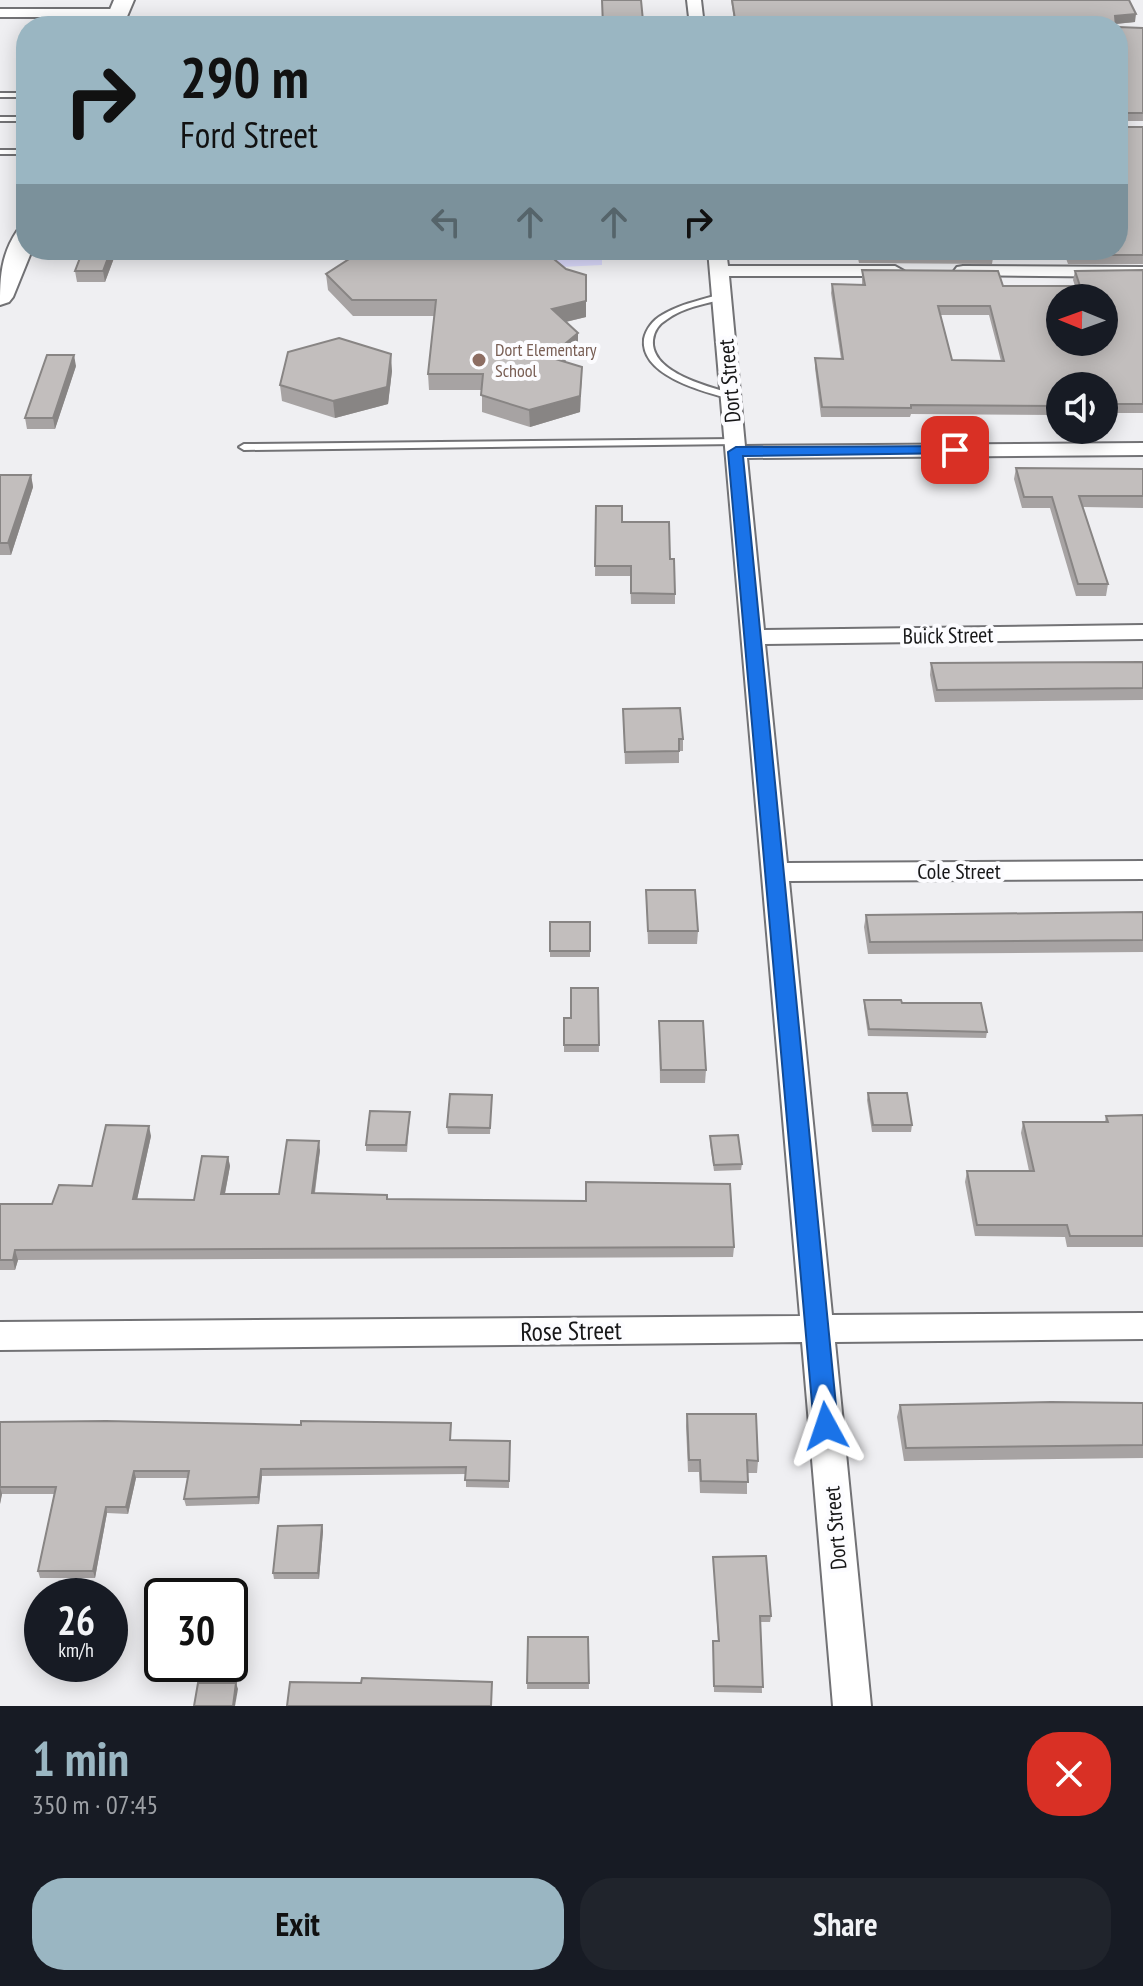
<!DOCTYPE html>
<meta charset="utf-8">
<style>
body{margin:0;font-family:"PT Sans Narrow",sans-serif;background:#20242c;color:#f1f3f6;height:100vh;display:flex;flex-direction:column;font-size:30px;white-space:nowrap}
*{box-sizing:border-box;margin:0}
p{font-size:26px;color:#9ea1a6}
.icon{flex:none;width:44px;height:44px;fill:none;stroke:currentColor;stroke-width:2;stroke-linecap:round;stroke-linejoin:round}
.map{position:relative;height:1706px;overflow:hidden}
.details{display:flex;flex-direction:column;background:#171b24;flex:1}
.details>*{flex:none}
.top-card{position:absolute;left:16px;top:16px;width:1112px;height:244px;border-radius:32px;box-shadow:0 4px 20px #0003;background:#9ab6c2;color:#111;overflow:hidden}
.needle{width:52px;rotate:271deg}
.fabs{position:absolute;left:1046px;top:284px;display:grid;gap:16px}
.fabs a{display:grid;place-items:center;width:72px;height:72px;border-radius:50%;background:#171b24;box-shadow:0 4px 20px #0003;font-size:40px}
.speed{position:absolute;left:24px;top:1578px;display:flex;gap:16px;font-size:40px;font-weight:700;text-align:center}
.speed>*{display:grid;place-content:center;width:104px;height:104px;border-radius:50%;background:#171b24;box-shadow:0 4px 20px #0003;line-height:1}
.speed small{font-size:20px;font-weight:400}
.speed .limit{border:4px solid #111;border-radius:12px;background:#fff;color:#111}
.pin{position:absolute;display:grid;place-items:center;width:68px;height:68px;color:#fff;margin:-34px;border-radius:16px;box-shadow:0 4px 12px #0006}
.me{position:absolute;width:88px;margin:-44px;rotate:355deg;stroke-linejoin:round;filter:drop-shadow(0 0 6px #0008)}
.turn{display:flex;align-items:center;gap:28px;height:168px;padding:0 32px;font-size:36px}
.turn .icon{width:104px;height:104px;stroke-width:2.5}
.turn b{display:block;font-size:56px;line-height:68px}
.lanes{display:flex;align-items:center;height:76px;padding:0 32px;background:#0003;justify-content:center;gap:40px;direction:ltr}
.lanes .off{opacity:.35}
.round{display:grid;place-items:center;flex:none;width:84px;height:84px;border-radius:32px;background:#20242c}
.headline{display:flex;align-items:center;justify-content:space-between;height:136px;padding:0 32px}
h1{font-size:48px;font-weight:700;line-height:60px;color:#9ab6c2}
.button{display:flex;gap:16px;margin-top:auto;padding:16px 32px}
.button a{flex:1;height:92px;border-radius:32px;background:#9ab6c2;color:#111;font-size:32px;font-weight:700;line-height:92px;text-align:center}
.button a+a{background:#20242c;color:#f1f3f6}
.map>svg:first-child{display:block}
</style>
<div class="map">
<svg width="1143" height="1706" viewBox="0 0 1143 1706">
<rect width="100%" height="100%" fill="#efeff2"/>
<!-- green -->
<polygon fill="#dad9fb" points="536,250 602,250 602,265 561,267"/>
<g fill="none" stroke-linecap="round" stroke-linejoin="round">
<defs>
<g id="lane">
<rect x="0" y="93" width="26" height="4"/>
<rect x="0" y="117" width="26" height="4"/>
<rect x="0" y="150" width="26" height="4"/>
<path d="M721,294l4,3 -1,2c-19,5 -41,8 -58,21 -7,4 -12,11 -13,20 -3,33 57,47 81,54v4l-3,1c-26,-7 -91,-23 -87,-60 2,-10 9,-19 18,-24 18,-11 39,-15 59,-21z"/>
<polygon points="735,439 740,442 738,444 244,450 239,447 244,444"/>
</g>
<g id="street">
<polygon points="687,0 701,0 704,26 690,26"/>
<polygon points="0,9 119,9 126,13 119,17 0,17"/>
<polygon points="708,250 726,250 728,266 895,266 904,271 895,276 729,276 745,446 1143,443 1143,455 747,458 764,630 1143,625 1143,639 765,644 787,863 1143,861 1143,879 789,881 832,1315 1143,1313 1143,1339 835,1342 871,1706 833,1706 802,1342 0,1350 0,1322 800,1316"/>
<polygon points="963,266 1143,267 1143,277 957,275 954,271 957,267"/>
</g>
<g id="secondary">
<polygon points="114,0 134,0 123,26 103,26"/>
<path d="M26,229v21h6l-19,47 -4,5 -9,3c0,-28 1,-50 17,-74z"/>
</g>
</defs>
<!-- lane casing -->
<use href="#lane" stroke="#727275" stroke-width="4"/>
<!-- street casing -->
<use href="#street" stroke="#727275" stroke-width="4"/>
<!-- secondary casing -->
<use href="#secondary" stroke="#727275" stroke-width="4"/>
<!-- lane -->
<use href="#lane" fill="#fff" fill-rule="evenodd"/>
<!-- street -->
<use href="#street" fill="#fff" fill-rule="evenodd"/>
<!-- secondary -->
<use href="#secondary" fill="#fff" fill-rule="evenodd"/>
</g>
<!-- wall -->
<g fill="#a7a3a3" fill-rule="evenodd">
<polygon points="731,0 1129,0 1135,22 1116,24 1116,26 735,26"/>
<polygon points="1118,27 1143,28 1143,121 1118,121"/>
<polygon points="1118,127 1143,127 1143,264 1068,264 1063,250 1118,250 1121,218 1118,210"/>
<polygon points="70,250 117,250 105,282 77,282 75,271 81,253 71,253"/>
<polygon points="456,250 543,250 566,269 586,275 586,317 566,322 578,350 564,362 582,367 580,412 530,427 482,412 482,390 429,390 428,374 434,316 353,316 328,290 326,274"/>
<polygon points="856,250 990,250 993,258 992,264 859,263"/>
<path d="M862,270l141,16h72l-2,-6 2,-9 68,-1v143h-39v-27h-44v29l-149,-1 -1,3h-89l-6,-49v-10l26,1 -10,-66 1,-9 30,1zM940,315h49l12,46 -49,-1z"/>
<polygon points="76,366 55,429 27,429 25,418"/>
<polygon points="392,371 388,404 335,418 282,401 280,385"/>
<polygon points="1016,468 1143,469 1143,508 1083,507 1108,584 1106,596 1076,596 1050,508 1022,508 1014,479"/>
<polygon points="0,475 31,475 33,487 11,555 0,555"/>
<polygon points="596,506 622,522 670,559 675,594 675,604 631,604 630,576 595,576"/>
<polygon points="1143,662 1143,700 935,702 930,675 931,663"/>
<polygon points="623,709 683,739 683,751 679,751 679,763 625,764"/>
<polygon points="646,890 698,931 697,944 648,944"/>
<polygon points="1143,912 1143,952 868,954 864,927 866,915"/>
<rect x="550" y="922" width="40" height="35"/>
<polygon points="598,988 599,1052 564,1052 564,1018 571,1018"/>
<polygon points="864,1000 902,1003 987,1032 986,1038 868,1036 864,1007"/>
<polygon points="659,1021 706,1070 705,1083 660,1083"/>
<polygon points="868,1093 912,1125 911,1132 872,1132 867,1100"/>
<polygon points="492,1095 490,1134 448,1134 447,1127"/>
<polygon points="410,1112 407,1152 366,1151 366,1145"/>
<polygon points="1143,1115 1143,1247 1067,1247 1065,1237 975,1236 965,1182 967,1171 1029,1171 1021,1133 1023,1122 1105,1122 1106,1116"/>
<polygon points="151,1136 137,1199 194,1200 228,1157 230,1166 225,1194 279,1194 320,1150 315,1193 387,1195 388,1199 734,1247 733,1257 18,1260 15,1270 0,1270 0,1204 52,1204 92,1186"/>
<polygon points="710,1136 742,1164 741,1170 714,1171 710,1143"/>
<polygon points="1143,1403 1143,1458 904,1461 897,1417 900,1405"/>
<polygon points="687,1414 758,1461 757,1473 747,1473 747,1494 700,1493 699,1472 688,1472 686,1426"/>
<polygon points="0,1422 301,1425 451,1423 451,1440 510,1441 509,1488 466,1487 466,1474 262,1476 259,1504 186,1506 184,1499 188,1478 136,1478 128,1514 107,1513 95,1578 40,1578 38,1571 54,1494 2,1494 0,1504"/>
<polygon points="322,1525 323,1531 319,1579 274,1579 273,1573"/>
<polygon points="713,1557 771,1616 770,1622 760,1622 762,1693 714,1692 713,1641 718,1641"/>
<polygon points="528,1637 588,1637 589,1689 527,1689"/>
</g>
<!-- shaded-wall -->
<g fill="#888584">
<polygon points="1136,14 1135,22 1114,24 1115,16"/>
<polygon points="1043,20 1042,26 1027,26"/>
<polygon points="111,250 117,250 105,282 103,271"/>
<polygon points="586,301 586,317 552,325 552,309"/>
<polygon points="578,333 578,350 549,374 549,357"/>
<polygon points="391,354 392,371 388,404 335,418 333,401"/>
<polygon points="74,355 76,366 55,429 53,418"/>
<polygon points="582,367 580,412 530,427 529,410"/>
<polygon points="31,475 33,487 11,555 8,543"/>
<polygon points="149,1126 151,1136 135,1209 133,1199"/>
<polygon points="319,1141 320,1150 313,1203 312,1193"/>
<polygon points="228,1157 230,1166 223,1203 221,1194"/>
<polygon points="15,1250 18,1260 15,1270 13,1260"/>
<polygon points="261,1469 262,1476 259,1504 258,1497"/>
<polygon points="134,1471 136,1478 128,1514 126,1507"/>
<polygon points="0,1487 2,1494 0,1504"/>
<polygon points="106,1507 107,1513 95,1578 93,1571"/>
<polygon points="322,1525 323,1531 319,1579 318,1573"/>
<polygon points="236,1683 238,1689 235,1706 233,1706"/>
</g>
<!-- building -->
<g fill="#c2bebd" stroke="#888584" stroke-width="2" fill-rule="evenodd">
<polygon points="602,0 641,0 643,21 639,21 640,26 603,26"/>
<polygon points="732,0 1129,0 1136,14 1115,16 1116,26 1046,26 1043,20 1027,26 736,26"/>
<polygon points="1118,27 1143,28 1143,113 1118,113"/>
<polygon points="1118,127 1143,127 1143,255 1070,255 1068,250 1118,250 1118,218 1126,218 1118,198"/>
<polygon points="83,250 111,250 103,271 75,271"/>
<polygon points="363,250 543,250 566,269 586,275 586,301 552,309 578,333 549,357 582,367 580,396 529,410 481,395 483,374 428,374 436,300 352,300 326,274"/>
<polygon points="858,250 990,250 993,258 859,258"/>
<path d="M862,270l136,1 5,15h77l-5,-15 68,-1v134h-39v-18h-44v20l-149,-1v3l-89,-1 -7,-49 28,1 -11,-75 33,1zM1060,298h44v44h-44zM938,306h52l14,55 -52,-1z"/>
<polygon points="339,338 391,354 387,387 333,401 280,385 288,352"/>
<polygon points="47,355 74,355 53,418 25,418"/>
<polygon points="1016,468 1143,469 1143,496 1079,496 1108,584 1078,584 1052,497 1024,497"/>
<polygon points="0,475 31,475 8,543 0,543"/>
<polygon points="596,506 622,506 622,522 669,522 670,559 674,559 675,594 631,593 631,566 595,566"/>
<polygon points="1143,662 1143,688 937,690 931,663"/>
<polygon points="680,708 683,739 679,739 679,751 625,752 623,709"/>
<polygon points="646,890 695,890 698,931 648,931"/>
<polygon points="1143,912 1143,940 870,942 866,915"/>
<rect x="550" y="922" width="40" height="29"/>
<polygon points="571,988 598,988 599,1045 564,1045 564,1018 571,1018"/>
<polygon points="864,1000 901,1000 902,1003 981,1003 987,1032 869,1029"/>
<polygon points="659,1021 703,1021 706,1070 661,1070"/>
<polygon points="868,1093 907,1093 912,1125 873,1125"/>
<polygon points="450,1094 492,1095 490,1128 447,1127"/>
<polygon points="370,1111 410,1112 406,1145 366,1145"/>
<polygon points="1143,1115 1143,1236 1070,1236 1067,1225 977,1225 967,1171 1034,1171 1023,1122 1108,1122 1106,1116"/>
<polygon points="106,1125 149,1126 133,1199 194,1200 202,1156 228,1157 221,1194 279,1194 287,1140 319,1141 312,1193 387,1195 387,1199 586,1201 586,1182 730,1184 734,1247 15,1250 13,1260 0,1260 0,1204 52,1204 59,1185 92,1186"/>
<polygon points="738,1135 742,1164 714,1165 710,1136"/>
<polygon points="1051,1402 1143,1403 1143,1445 906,1448 900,1405"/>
<polygon points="687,1414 756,1414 758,1461 747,1460 748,1482 701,1481 700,1460 689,1460"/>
<polygon points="106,1421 301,1425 301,1421 451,1423 450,1440 510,1441 509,1481 465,1480 466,1467 261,1469 258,1497 184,1499 189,1471 134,1471 126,1507 106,1507 93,1571 38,1571 56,1487 0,1487 0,1488 0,1422"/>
<polygon points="322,1525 318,1573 273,1573 278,1526"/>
<polygon points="766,1556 771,1616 760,1616 763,1687 714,1686 713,1641 719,1641 713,1557"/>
<polygon points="528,1637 588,1637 589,1683 527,1683"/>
<polygon points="362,1678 492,1682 491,1706 287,1706 290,1682 361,1683"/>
<polygon points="198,1683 236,1683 233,1706 194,1706"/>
</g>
<!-- route -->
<polygon fill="#1a73e8" stroke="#114b97" stroke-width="2" points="955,446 960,447 960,453 743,456 838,1426 834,1433 826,1436 817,1433 814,1426 728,452 736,447"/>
<!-- markers -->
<circle fill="#8d6e63" stroke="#fcfcff" stroke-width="3" cx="479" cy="360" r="8"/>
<g text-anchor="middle" stroke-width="8" stroke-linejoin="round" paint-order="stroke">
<!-- far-education labels -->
<g font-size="18" fill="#785e54" stroke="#fcfcff" text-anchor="start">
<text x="495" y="356">Dort Elementary<tspan x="495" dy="21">School</tspan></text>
</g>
<!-- street labels -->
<g font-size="22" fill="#171718" stroke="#fcfcff">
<text transform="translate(729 381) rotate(-95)" y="8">Dort Street</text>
<text transform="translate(948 635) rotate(-1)" y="8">Buick Street</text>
<text x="959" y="879">Cole Street</text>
<text transform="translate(835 1528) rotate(-95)" y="8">Dort Street</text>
</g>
<!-- near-street labels -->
<g font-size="26" fill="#171718" stroke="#fcfcff">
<text transform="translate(571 1331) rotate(-1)" y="9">Rose Street</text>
</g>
</g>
</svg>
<div class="fabs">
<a><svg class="needle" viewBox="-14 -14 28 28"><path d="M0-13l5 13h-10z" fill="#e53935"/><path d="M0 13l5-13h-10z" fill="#9ea1a6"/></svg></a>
<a><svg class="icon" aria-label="sound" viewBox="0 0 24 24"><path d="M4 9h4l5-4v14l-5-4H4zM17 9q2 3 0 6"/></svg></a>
</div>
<div class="speed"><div>26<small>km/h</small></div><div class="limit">30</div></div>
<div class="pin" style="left:955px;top:450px;background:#d93025"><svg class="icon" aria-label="arrive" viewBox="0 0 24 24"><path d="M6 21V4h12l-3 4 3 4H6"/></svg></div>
<svg class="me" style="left:826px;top:1426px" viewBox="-20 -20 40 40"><path d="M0-17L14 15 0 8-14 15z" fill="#1a73e8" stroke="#fff" stroke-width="4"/></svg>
<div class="top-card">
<div class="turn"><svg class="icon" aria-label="right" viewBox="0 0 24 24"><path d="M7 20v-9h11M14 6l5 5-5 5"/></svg><div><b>290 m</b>Ford Street</div></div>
<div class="lanes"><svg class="icon off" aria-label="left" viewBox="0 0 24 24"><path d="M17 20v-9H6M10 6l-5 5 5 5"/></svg><svg class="icon off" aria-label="ahead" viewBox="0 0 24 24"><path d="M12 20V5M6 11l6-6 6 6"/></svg><svg class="icon off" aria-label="ahead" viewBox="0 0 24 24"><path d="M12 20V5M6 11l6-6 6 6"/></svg><svg class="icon" aria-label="right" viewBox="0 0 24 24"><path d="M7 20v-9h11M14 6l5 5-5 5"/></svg></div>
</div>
</div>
<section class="details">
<div class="headline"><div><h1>1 min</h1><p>350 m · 07:45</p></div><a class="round" style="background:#d93025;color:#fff"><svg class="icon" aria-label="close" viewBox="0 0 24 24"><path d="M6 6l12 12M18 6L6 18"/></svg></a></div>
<div class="button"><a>Exit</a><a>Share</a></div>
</section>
